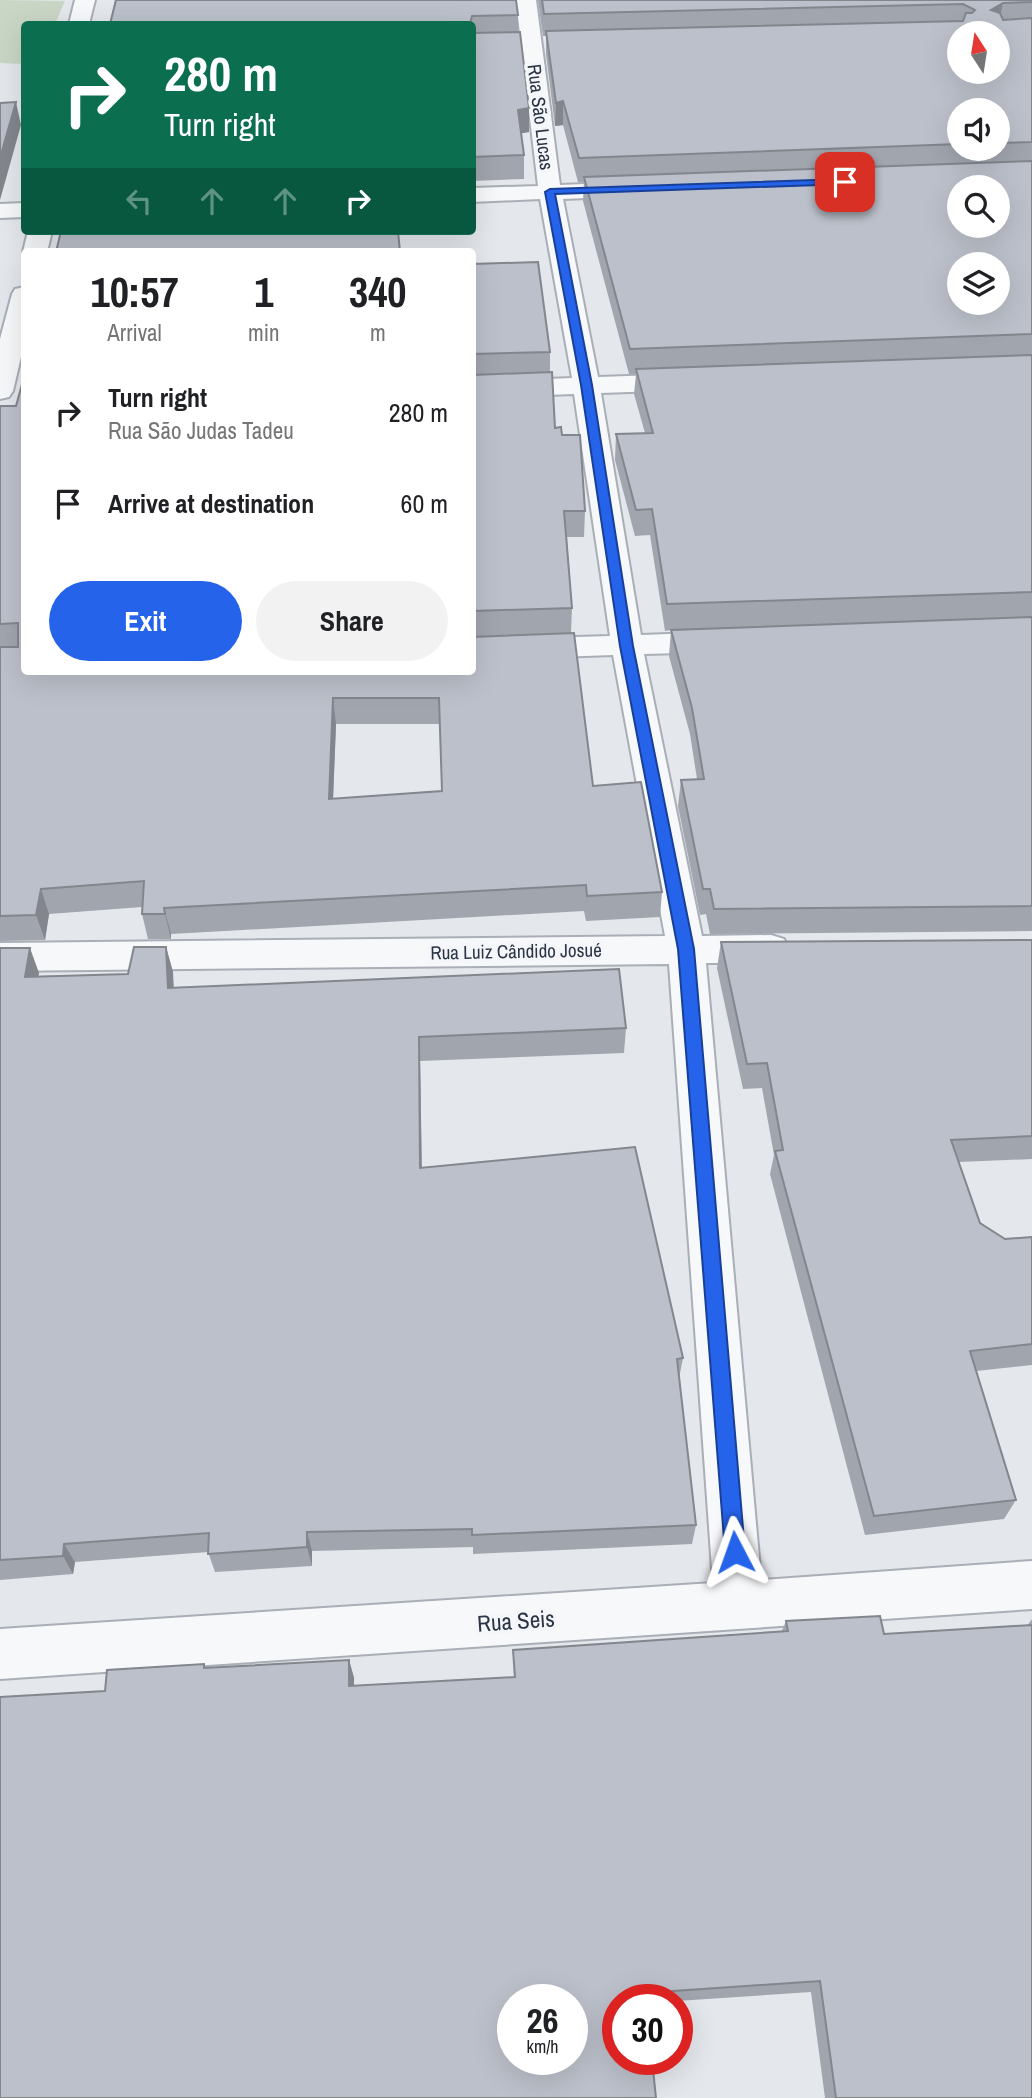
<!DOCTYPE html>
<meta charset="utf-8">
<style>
body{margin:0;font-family:"Archivo Narrow",sans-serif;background:#f2f2f2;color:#202124;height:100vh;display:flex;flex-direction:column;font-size:26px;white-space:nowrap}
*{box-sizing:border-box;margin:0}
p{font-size:23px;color:#757577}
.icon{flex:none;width:38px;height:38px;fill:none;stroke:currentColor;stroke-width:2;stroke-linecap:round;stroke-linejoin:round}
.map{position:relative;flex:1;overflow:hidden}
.details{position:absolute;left:21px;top:248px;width:455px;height:427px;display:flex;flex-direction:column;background:#fff;border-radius:7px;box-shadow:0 7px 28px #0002}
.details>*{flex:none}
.banner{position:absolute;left:21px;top:21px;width:455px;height:214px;border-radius:7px;box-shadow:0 7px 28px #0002;background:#0b6e4f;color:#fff;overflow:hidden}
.needle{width:46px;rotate:348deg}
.buttons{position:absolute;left:947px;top:21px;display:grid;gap:14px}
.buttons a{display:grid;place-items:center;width:63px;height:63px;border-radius:50%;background:#fff;box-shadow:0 7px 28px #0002;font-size:35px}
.speed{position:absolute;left:497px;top:1984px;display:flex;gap:14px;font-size:35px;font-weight:700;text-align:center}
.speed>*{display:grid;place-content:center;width:91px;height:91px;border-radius:50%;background:#fff;box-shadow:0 7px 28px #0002;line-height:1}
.speed small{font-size:18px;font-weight:400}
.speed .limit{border:10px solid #d22;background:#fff;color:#111}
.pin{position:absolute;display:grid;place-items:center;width:60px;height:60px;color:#fff;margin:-30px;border-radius:14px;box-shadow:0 4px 10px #0006}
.me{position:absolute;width:77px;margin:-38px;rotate:356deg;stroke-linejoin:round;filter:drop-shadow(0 0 5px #0008)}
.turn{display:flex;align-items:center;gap:24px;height:147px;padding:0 28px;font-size:32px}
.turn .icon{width:91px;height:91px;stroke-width:2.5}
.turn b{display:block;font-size:49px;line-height:60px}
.lanes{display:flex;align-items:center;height:66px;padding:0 28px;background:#0003;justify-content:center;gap:35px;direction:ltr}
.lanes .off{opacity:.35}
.eta{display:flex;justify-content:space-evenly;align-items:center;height:119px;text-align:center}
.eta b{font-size:42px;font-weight:700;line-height:49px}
.action{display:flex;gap:14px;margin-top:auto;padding:14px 28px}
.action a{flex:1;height:80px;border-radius:42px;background:#2563eb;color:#fff;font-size:28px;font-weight:700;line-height:80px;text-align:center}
.action a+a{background:#f2f2f2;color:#202124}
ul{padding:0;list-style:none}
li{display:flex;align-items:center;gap:21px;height:91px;padding:0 28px}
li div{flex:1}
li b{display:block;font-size:26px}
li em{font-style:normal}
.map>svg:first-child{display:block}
</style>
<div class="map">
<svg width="1032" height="2098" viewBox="0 0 1032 2098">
<rect width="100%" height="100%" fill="#e4e7ec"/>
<!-- green -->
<polygon fill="#c9d6c5" points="0,0 65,1 55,24 24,24 24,64 0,63"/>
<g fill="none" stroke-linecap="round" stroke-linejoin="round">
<defs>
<g id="minor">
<polygon points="75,0 95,0 89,24 69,24"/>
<polygon points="516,0 536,0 560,185 635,182 643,184 646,189 643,194 635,196 563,199 598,377 687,374 696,376 700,382 696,388 687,390 601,393 641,635 722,632 733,635 738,642 733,649 722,652 644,654 702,936 771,935 784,939 789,949 784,959 771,963 706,963 761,1580 1032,1561 1032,1609 0,1679 0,1629 713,1583 669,964 0,971 0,943 665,936 613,655 472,660 472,640 610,636 574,394 472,398 472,382 572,378 540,199 472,202 472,188 538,186"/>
<polygon points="24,203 24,217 0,218 0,204"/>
<polygon points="28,231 52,231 47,252 24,252 24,254 23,252"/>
<polygon points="24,287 24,344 13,391 9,397 0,399 0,339 12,294 15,289"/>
</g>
</defs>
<!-- minor casing -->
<use href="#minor" stroke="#a9aeb7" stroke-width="4"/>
<!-- minor -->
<use href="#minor" fill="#f7f8fa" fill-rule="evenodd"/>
</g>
<!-- wall -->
<g fill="#a1a5ae" fill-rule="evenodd">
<polygon points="115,0 516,0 518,15 518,32 529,108 529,132 521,133 524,155 524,179 472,181 472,24 110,24"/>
<path d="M538,0h494v931l-322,3 -4,-20 -6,1 -22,-109 3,-26 16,-1 -7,-45 -21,-78 2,-26 -6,1 -15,-96 -15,1 -20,-76 1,-26 29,-1 -11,-39 2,-20h-7l-46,-173 1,-19h-6l-15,-57 -8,1 -9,-72v-18h-3zM959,110h39v39h-39z"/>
<path d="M472,264l78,88v20l5,56 7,7 23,76 -1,26h-17l5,71 -1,25 22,153 69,106 -2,25 -74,4 -2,-10 -413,23v5h-23l-6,-25v-7l-93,7 -4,26 -45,1v-535h16l456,266zM336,724h104l2,67 -109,8z"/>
<polygon points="1032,940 1032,1159 959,1162 980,1223 1005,1239 1032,1237 1032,1365 976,1371 1016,1500 1004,1519 865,1535 770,1174 774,1155 762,1088 743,1089 717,968 721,942"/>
<polygon points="166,947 173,972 173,988 626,1028 624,1053 420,1061 422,1168 683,1358 679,1378 696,1525 692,1544 473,1554 473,1547 312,1551 312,1566 215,1572 208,1552 75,1562 73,1574 0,1580 0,948 39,973 38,976 128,974"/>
<polygon points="1032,1619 1032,2098 825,2098 811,1992 677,2001 618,2000 105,1691 206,1668 349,1660 354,1678 354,1686 514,1677 513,1650 782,1631 786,1621 884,1634 1027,1626"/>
</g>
<!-- shaded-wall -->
<g fill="#83868d">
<polygon points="1003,3 998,25 991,10"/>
<polygon points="563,101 563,125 555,126 556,103"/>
<polygon points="16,102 21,125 0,200 0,158"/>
<polygon points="529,108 529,132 518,134 518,110"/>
<polygon points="333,698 336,724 332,825 329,799"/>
<polygon points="41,889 49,914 45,940 36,915"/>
<polygon points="164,908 171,934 171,939 165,914"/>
<polygon points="166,947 173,972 175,1013 168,988"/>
<polygon points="30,948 39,973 34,1002 25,977"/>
<polygon points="419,1037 420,1061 422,1192 420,1168"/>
<polygon points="307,1532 312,1551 312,1566 307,1547"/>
<polygon points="64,1544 75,1562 73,1574 63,1556"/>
<polygon points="349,1660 354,1678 354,1704 349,1686"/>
</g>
<!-- building -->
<g fill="#bbc0ca" stroke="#83868d" stroke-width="2" fill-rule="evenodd">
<polygon points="116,0 516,0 518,15 472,16 470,24 110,24"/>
<path d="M542,0h490v2l-29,1 -12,7 9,3 3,7 29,-2v124l-34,1v-33h-39v34l-380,14 -16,-57 -7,2 -10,-72 417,-10 3,-8h6l3,-3 -12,-6 -419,10zM959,33h39v39h-39z"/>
<polygon points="520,32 529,108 518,110 524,155 472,157 472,33"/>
<polygon points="16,102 0,158 0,103"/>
<path d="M1032,161v173l-402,15 -46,-172zM959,187h39v39h-39zM959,264h39v39h-39z"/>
<polygon points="61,231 398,231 400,252 56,252"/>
<polygon points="538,262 550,352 472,354 472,264"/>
<polygon points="1032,355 1032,592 667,604 652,509 636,510 616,434 653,433 636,369"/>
<polygon points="552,372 555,428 561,427 562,435 580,435 585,511 564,511 572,608 472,611 472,375"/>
<path d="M24,377v295h448v-35l102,-4 19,153 48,-4 21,110 -75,4 -1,-11 -422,23 1,6h-23l2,-33 -103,8 -5,26 -36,1v-269h18v-24l-18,1v-218h16zM333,698h106l3,93 -113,8z"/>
<polygon points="1032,617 1032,906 714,909 710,889 703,889 681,780 704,779 692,708 671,630"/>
<polygon points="1032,940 1032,1136 951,1140 980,1223 1005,1239 1032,1237 1032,1344 970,1351 1016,1500 874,1516 775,1151 783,1150 767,1063 747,1064 721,942"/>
<polygon points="134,947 166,947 168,988 619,969 626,1028 419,1037 420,1168 635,1147 683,1358 677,1359 696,1525 472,1535 472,1529 307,1532 307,1547 208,1554 209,1533 64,1544 63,1556 0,1560 0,948 30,948 25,977 128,974"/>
<path d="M880,1616l4,18 148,-9v473h-196l-16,-117 -175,12 1,7h-28v60h34l4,38h-656v-401l105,-6 2,-21 97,-6v4l145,-8v26l166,-9 -2,-27 275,-19 -2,-10zM513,2000h59v60h-59z"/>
</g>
<!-- route -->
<polygon fill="#2563eb" stroke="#184099" stroke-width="2" points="845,179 848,180 848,184 555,194 592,385 633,646 694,949 745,1552 742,1558 735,1561 728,1558 725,1552 678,949 620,646 581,385 545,192 550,189"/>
<g text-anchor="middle" stroke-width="7" stroke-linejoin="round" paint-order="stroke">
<!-- street labels -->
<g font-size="19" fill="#2b3445" stroke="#f4f6f9">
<text transform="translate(541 117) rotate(83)" y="7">Rua São Lucas</text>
<text transform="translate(516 951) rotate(-1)" y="7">Rua Luiz Cândido Josué</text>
</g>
<!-- near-street labels -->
<g font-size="23" fill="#2b3445" stroke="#f4f6f9">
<text transform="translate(516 1621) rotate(-4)" y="8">Rua Seis</text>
</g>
</g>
</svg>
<div class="buttons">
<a><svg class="needle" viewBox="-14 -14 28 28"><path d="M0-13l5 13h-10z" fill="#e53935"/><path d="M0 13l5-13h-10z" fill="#757577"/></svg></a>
<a><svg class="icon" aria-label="sound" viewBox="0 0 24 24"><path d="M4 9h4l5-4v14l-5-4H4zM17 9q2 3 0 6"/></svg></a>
<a><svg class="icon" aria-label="search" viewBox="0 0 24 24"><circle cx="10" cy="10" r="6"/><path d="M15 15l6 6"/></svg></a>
<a><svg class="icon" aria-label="layers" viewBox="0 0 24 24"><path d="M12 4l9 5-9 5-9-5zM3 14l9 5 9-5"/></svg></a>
</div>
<div class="speed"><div>26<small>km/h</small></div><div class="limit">30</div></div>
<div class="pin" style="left:845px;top:182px;background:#d93025"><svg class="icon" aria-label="arrive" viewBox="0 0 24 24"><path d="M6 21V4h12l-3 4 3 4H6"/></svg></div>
<svg class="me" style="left:735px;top:1552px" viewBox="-20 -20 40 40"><path d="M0-17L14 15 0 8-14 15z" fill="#2563eb" stroke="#fff" stroke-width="4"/></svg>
<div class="banner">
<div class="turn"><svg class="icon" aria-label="right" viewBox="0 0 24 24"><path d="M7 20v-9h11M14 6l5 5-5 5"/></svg><div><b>280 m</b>Turn right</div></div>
<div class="lanes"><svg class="icon off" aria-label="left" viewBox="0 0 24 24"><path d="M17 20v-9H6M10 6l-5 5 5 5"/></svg><svg class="icon off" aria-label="ahead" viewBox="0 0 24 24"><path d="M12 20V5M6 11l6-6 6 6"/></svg><svg class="icon off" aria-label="ahead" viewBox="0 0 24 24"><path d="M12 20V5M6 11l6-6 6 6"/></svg><svg class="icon" aria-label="right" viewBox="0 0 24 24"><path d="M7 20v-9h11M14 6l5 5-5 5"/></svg></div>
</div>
<section class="details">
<div class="eta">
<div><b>10:57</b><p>Arrival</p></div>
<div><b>1</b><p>min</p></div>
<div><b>340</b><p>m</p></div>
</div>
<ul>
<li><svg class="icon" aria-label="right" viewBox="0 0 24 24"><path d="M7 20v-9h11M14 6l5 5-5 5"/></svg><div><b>Turn right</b><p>Rua São Judas Tadeu</p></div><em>280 m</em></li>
<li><svg class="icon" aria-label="arrive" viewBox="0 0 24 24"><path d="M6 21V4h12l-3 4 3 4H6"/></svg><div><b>Arrive at destination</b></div><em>60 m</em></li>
</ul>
<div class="action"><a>Exit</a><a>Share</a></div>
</section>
</div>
